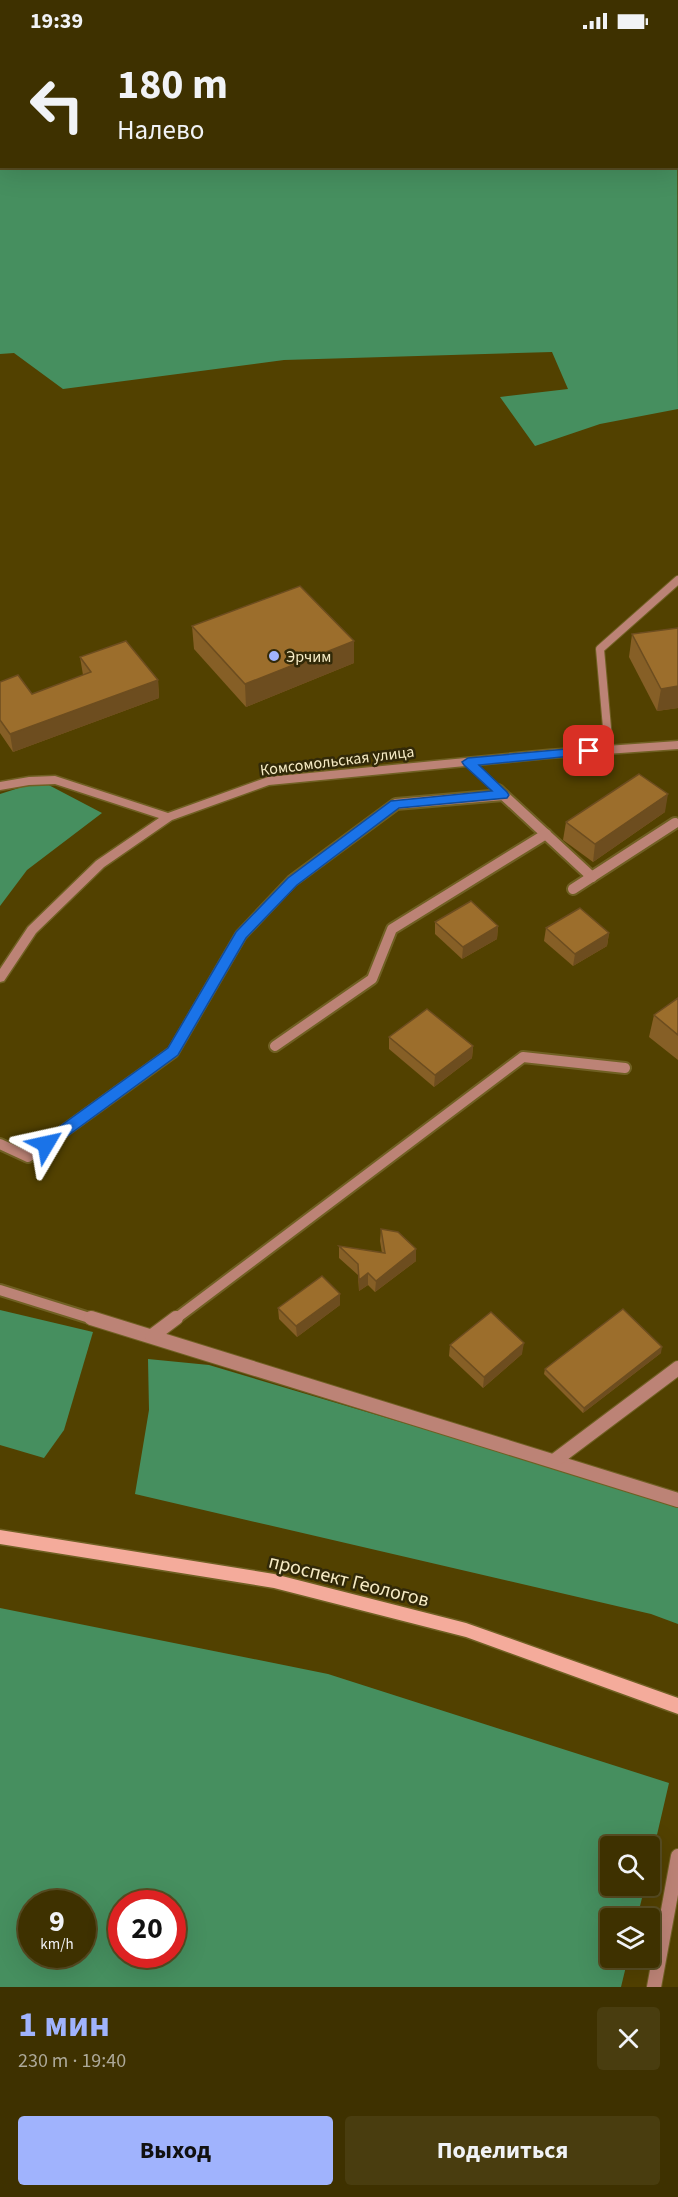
<!DOCTYPE html>
<html lang="ru">
<meta charset="utf-8">
<style>
body{margin:0;font-family:"Source Sans 3",sans-serif;background:#493d0f;color:#f1f3f6;height:100vh;display:flex;flex-direction:column;font-size:22px;white-space:nowrap}
*{box-sizing:border-box;margin:0}
p{font-size:20px;color:#ada999}
.icon{flex:none;width:33px;height:33px;fill:none;stroke:currentColor;stroke-width:2;stroke-linecap:round;stroke-linejoin:round}
.map{position:relative;height:1945px;overflow:hidden}
.side{display:flex;flex-direction:column;background:#3e3100;flex:1}
.side>*{flex:none}
.hud{position:absolute;left:0px;top:0px;width:678px;height:126px;box-shadow:0 6px 24px #0002,0 0 0 2px #574c22;background:#3e3100;color:#f1f3f6;overflow:hidden}
.controls{position:absolute;left:600px;top:1794px;display:grid;gap:12px}
.controls a{display:grid;place-items:center;width:60px;height:60px;border-radius:6px;background:#3e3100;box-shadow:0 6px 24px #0002,0 0 0 2px #574c22;font-size:30px}
.speed{position:absolute;left:18px;top:1848px;display:flex;gap:12px;font-size:30px;font-weight:700;text-align:center}
.speed>*{display:grid;place-content:center;width:78px;height:78px;border-radius:50%;background:#3e3100;box-shadow:0 6px 24px #0002,0 0 0 2px #574c22;line-height:1}
.speed small{font-size:15px;font-weight:400}
.speed .limit{border:9px solid #d22;background:#fff;color:#111}
.pin{position:absolute;display:grid;place-items:center;width:51px;height:51px;color:#fff;margin:-26px;border-radius:12px;box-shadow:0 3px 9px #0006}
.me{position:absolute;width:66px;margin:-33px;rotate:54deg;stroke-linejoin:round;filter:drop-shadow(0 0 4px #0008)}
.turn{display:flex;align-items:center;gap:21px;height:126px;padding:0 18px;font-size:27px}
.turn .icon{width:78px;height:78px;stroke-width:2.5}
.turn b{display:block;font-size:42px;line-height:51px}
.round{display:grid;place-items:center;flex:none;width:63px;height:63px;border-radius:6px;background:#493d0f}
.summary{display:flex;align-items:center;justify-content:space-between;height:102px;padding:0 18px}
h1{font-size:36px;font-weight:700;line-height:45px;color:#a0b3fd}
.action{display:flex;gap:12px;margin-top:auto;padding:12px 18px}
.action a{flex:1;height:69px;border-radius:6px;background:#a0b3fd;color:#111;font-size:24px;font-weight:700;line-height:69px;text-align:center}
.action a+a{background:#493d0f;color:#f1f3f6}
.status{display:flex;justify-content:space-between;align-items:center;height:42px;padding:0 30px;background:#3e3100;direction:ltr}
.status svg{height:16px;fill:currentColor}
.map>svg:first-child{display:block}
</style>
<div class="status"><b>19:39</b><svg viewBox="0 0 49 12"><path d="M0 12V9h3v3zM5 12V6h3v6zM10 12V3h3v9zM15 12V0h3v12zM26 1h20v11H26zM47 4h2v5h-2z"/></svg></div>
<div class="map">
<svg width="678" height="1945" viewBox="0 0 678 1945">
<rect width="100%" height="100%" fill="#524100"/>
<!-- green -->
<polygon fill="#406f4f" points="0,0 284,0 2,2 1,21"/>
<!-- forest -->
<g fill="#468f5f" fill-rule="evenodd">
<polygon points="677,26 678,367 600,382 535,404 500,355 568,347 552,310 284,318 63,347 14,311 0,312 0,45 2,124 676,124"/>
<polygon points="41,739 102,771 27,828 0,864 0,752"/>
<polygon points="0,1268 93,1290 64,1388 44,1416 0,1403"/>
<polygon points="148,1317 209,1323 515,1414 678,1466 678,1582 651,1572 135,1452 149,1368"/>
<path d="M0,1566l328,66 341,109 -19,82v-19h-40v40h35l-8,32h-27v40h18l-7,29h-621zM32,1862h50v50h-50zM122,1862h50v50h-50z"/>
</g>
<g fill="none" stroke-linecap="round" stroke-linejoin="round">
<defs>
<g id="service-far2">
<polyline points="609,708 600,607 678,538"/>
<polyline points="468,720 500,749"/>
</g>
<g id="service-far1">
<polyline points="498,748 592,835"/>
<polyline points="573,847 675,781"/>
<polyline points="275,1004 372,937 392,887 546,792"/>
<polyline points="0,1102 28,1115 173,1010 241,893 292,839 396,762 503,753"/>
<polyline points="0,1248 96,1278"/>
<polyline points="174,1278 523,1015 625,1026"/>
</g>
<g id="service">
<polyline points="91,1276 678,1458"/>
<polyline points="152,1294 176,1276"/>
<polyline points="554,1419 678,1326"/>
<polyline points="654,1945 678,1814"/>
</g>
<polygon id="minor" points="678,699 678,707 548,716 269,743 172,778 104,825 36,891 4,939 0,940 0,927 28,885 96,819 159,776 55,742 29,743 0,748 0,740 29,735 55,734 168,771 268,735 548,708"/>
<polygon id="secondary" points="0,1488 274,1532 466,1581 678,1656 678,1672 466,1595 274,1546 0,1502"/>
</defs>
<!-- service-far2 casing -->
<use href="#service-far2" stroke="#706023" stroke-width="10"/>
<!-- service-far1 casing -->
<use href="#service-far1" stroke="#706023" stroke-width="14"/>
<!-- service casing -->
<use href="#service" stroke="#706023" stroke-width="16"/>
<!-- minor casing -->
<use href="#minor" stroke="#706023" stroke-width="3"/>
<!-- secondary casing -->
<use href="#secondary" stroke="#706023" stroke-width="3"/>
<!-- service-far2 -->
<use href="#service-far2" stroke="#bc8376" stroke-width="8"/>
<!-- service-far1 -->
<use href="#service-far1" stroke="#bc8376" stroke-width="10"/>
<!-- service -->
<use href="#service" stroke="#bc8376" stroke-width="14"/>
<!-- minor -->
<use href="#minor" fill="#bc8376" fill-rule="evenodd"/>
<!-- secondary -->
<use href="#secondary" fill="#f4ab9b" fill-rule="evenodd"/>
</g>
<!-- wall -->
<g fill="#865f26">
<polygon points="192,584 354,599 354,621 246,665 194,607"/>
<polygon points="678,586 678,666 657,669 629,615 632,592"/>
<polygon points="80,615 158,638 159,656 13,710 0,691 0,640 32,652 83,633"/>
<polygon points="665,770 593,820 563,798 566,780"/>
<polygon points="435,880 498,884 497,897 462,917 435,892"/>
<polygon points="546,886 609,891 607,904 573,924 544,899"/>
<polygon points="678,956 678,1018 649,995 654,973"/>
<polygon points="389,995 473,1004 472,1016 434,1045 389,1007"/>
<polygon points="381,1187 416,1207 416,1219 375,1250 368,1243 359,1249 358,1233 339,1216 339,1204 382,1211 380,1199"/>
<polygon points="340,1263 297,1295 279,1277 278,1266"/>
<polygon points="450,1303 522,1312 483,1346 449,1314"/>
<polygon points="661,1311 583,1371 544,1332 545,1327"/>
</g>
<!-- shaded-wall -->
<g fill="#6d4d1f">
<polygon points="354,599 354,621 246,665 245,642"/>
<polygon points="158,638 159,656 13,710 10,692"/>
<polygon points="678,644 678,666 657,669 661,647"/>
<polygon points="668,752 665,770 593,820 595,802"/>
<polygon points="498,884 497,897 462,917 463,905"/>
<polygon points="609,891 607,904 573,924 575,912"/>
<polygon points="473,1004 472,1016 434,1045 435,1033"/>
<polygon points="416,1207 416,1219 375,1250 376,1239"/>
<polygon points="368,1231 368,1243 359,1249 359,1238"/>
<polygon points="340,1252 340,1263 297,1295 296,1284"/>
<polygon points="524,1301 522,1312 483,1346 484,1335"/>
<polygon points="662,1305 661,1311 583,1371 584,1366"/>
</g>
<!-- building -->
<g fill="#9c6e2c" stroke="#6d4d1f" stroke-width="1.5">
<polygon points="300,544 354,599 245,642 192,584"/>
<polygon points="678,586 678,644 661,647 632,592"/>
<polygon points="126,599 158,638 10,692 0,678 0,640 18,633 32,652 91,630 80,615"/>
<polygon points="639,732 668,752 595,802 566,780"/>
<polygon points="471,859 498,884 463,905 435,880"/>
<polygon points="580,866 609,891 575,912 546,886"/>
<polygon points="678,956 678,993 654,973"/>
<polygon points="427,967 473,1004 435,1033 389,995"/>
<polygon points="381,1187 398,1190 416,1207 376,1239 368,1231 359,1238 358,1222 339,1204 385,1211"/>
<polygon points="322,1234 340,1252 296,1284 278,1266"/>
<polygon points="623,1267 662,1305 584,1366 545,1327"/>
<polygon points="491,1270 524,1301 484,1335 450,1303"/>
</g>
<!-- route -->
<polygon fill="#1a73e8" stroke="#114b97" stroke-width="1.5" points="589,705 593,706 593,712 479,723 507,750 509,753 507,756 399,766 297,843 246,896 178,1013 51,1106 41,1106 39,1102 41,1098 168,1006 236,890 288,836 391,759 492,749 464,723 462,720 468,716"/>
<!-- markers -->
<circle fill="#a0b3fd" stroke="#322908" stroke-width="2" cx="274" cy="614" r="6"/>
<g text-anchor="middle" stroke-width="5" stroke-linejoin="round" paint-order="stroke">
<!-- poi labels -->
<g font-size="16" fill="#f6ebc5" stroke="#322908" text-anchor="start">
<text x="286" y="620">Эрчим</text>
</g>
<!-- street labels -->
<g font-size="16" fill="#f6ebc5" stroke="#322908">
<text transform="translate(337 718) rotate(-7)" y="6">Комсомольская улица</text>
</g>
<!-- near-street labels -->
<g font-size="20" fill="#f6ebc5" stroke="#322908">
<text transform="translate(349 1538) rotate(14)" y="7">проспект Геологов</text>
</g>
</g>
</svg>
<div class="controls">
<a><svg class="icon" aria-label="search" viewBox="0 0 24 24"><circle cx="10" cy="10" r="6"/><path d="M15 15l6 6"/></svg></a>
<a><svg class="icon" aria-label="layers" viewBox="0 0 24 24"><path d="M12 4l9 5-9 5-9-5zM3 14l9 5 9-5"/></svg></a>
</div>
<div class="speed"><div>9<small>km/h</small></div><div class="limit">20</div></div>
<div class="pin" style="left:589px;top:709px;background:#d93025"><svg class="icon" aria-label="arrive" viewBox="0 0 24 24"><path d="M6 21V4h12l-3 4 3 4H6"/></svg></div>
<svg class="me" style="left:46px;top:1102px" viewBox="-20 -20 40 40"><path d="M0-17L14 15 0 8-14 15z" fill="#1a73e8" stroke="#fff" stroke-width="4"/></svg>
<div class="hud">
<div class="turn"><svg class="icon" aria-label="left" viewBox="0 0 24 24"><path d="M17 20v-9H6M10 6l-5 5 5 5"/></svg><div><b>180 m</b>Налево</div></div>
</div>
</div>
<section class="side">
<div class="summary"><div><h1>1 мин</h1><p>230 m · 19:40</p></div><a class="round"><svg class="icon" aria-label="close" viewBox="0 0 24 24"><path d="M6 6l12 12M18 6L6 18"/></svg></a></div>
<div class="action"><a>Выход</a><a>Поделиться</a></div>
</section>
